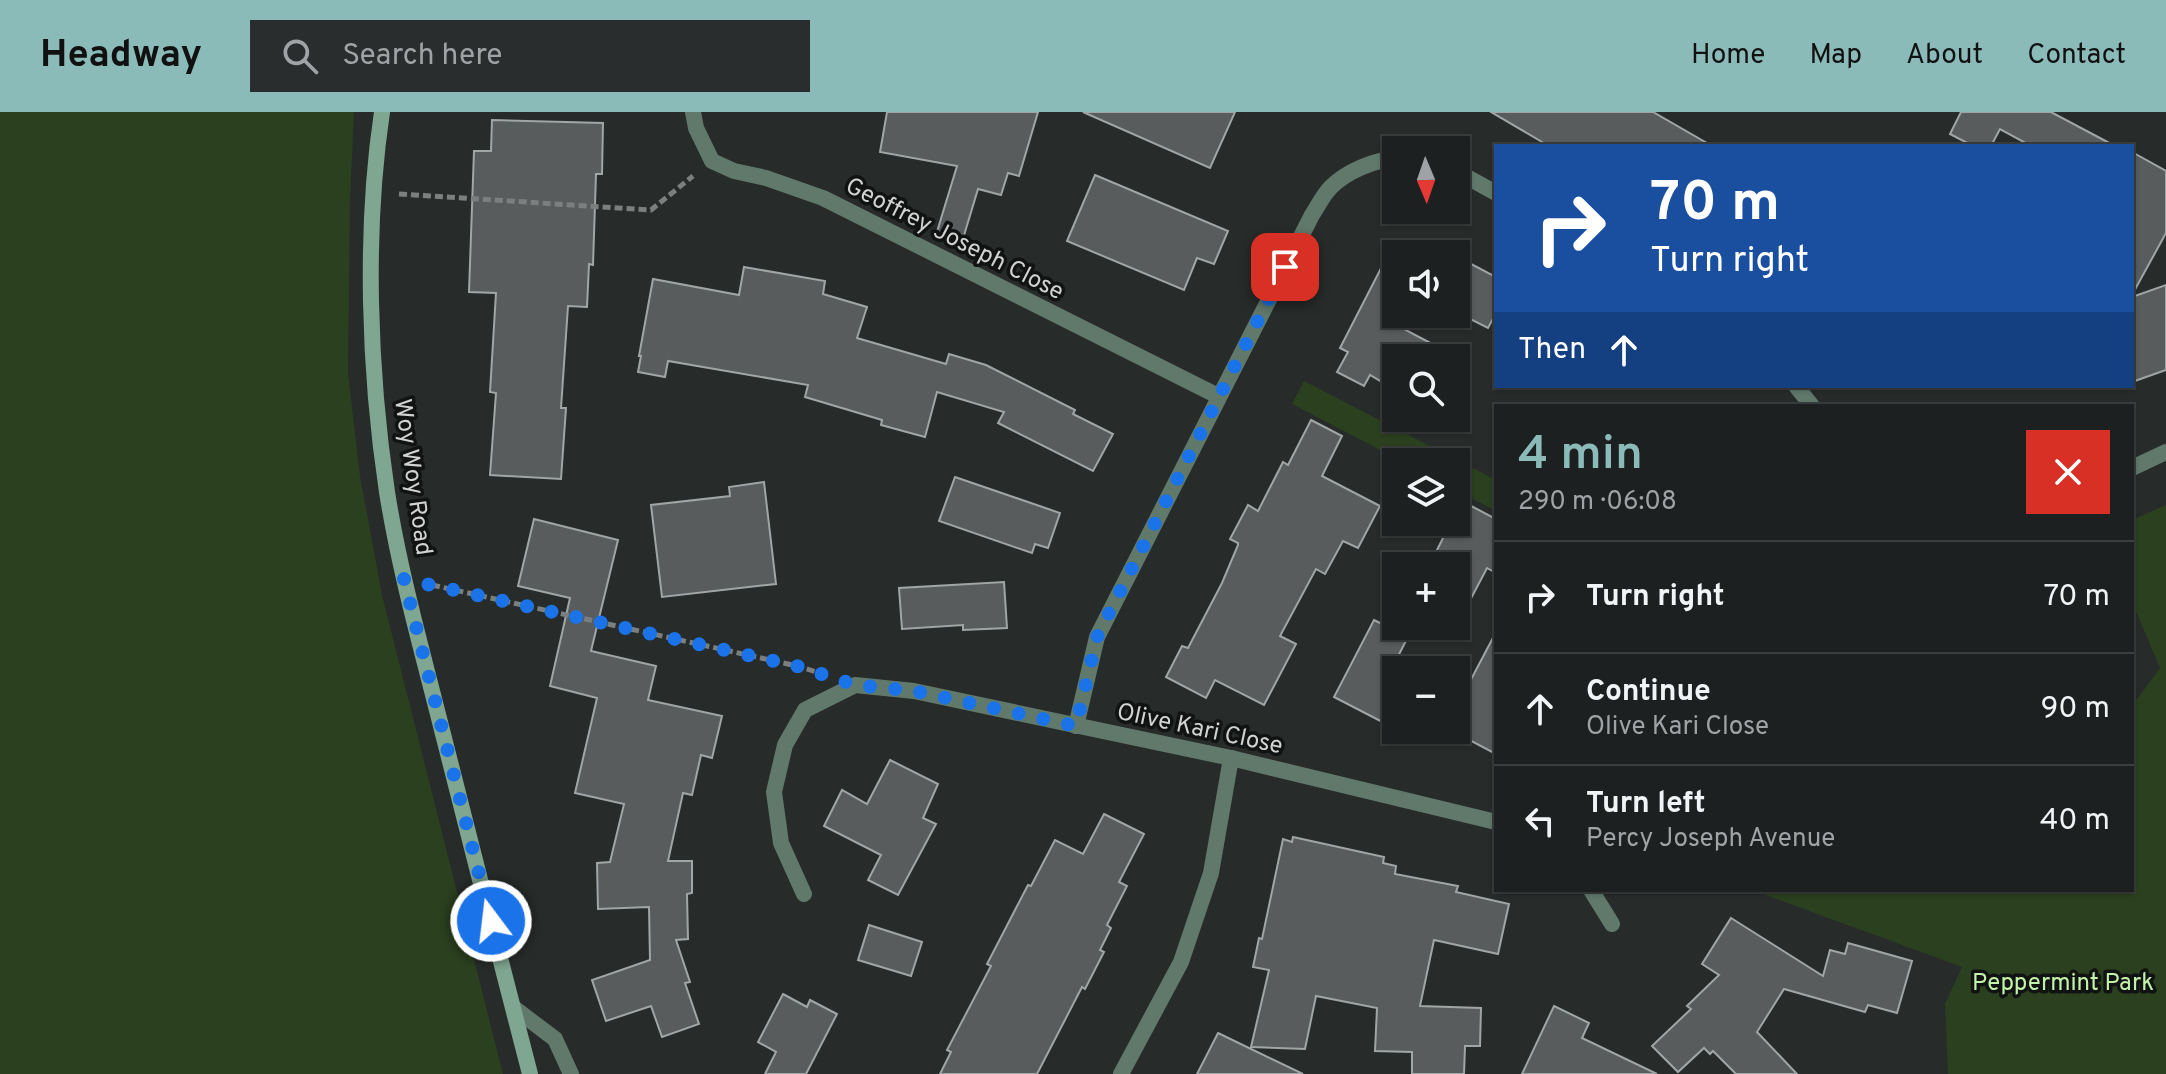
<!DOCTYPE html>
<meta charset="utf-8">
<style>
body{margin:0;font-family:Overpass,sans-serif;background:#2a2d2d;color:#f1f3f6;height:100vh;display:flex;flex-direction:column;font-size:30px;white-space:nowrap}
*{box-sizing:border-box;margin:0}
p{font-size:26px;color:#a0a3a5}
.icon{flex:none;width:44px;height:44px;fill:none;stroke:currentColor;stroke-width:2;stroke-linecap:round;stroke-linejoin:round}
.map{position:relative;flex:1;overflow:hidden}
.sheet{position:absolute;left:1494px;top:292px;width:640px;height:488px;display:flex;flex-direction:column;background:#1d2020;border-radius:0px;box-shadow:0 2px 6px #0004,0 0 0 2px #3b3e3e}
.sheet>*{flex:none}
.top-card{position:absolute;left:1494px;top:32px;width:640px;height:244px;border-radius:0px;box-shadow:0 2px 6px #0004,0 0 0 2px #3b3e3e;background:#1a4fa0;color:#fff;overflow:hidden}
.needle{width:52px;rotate:178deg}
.controls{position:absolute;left:1382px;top:24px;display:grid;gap:16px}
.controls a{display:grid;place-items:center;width:88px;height:88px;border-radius:0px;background:#1d2020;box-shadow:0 2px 6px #0004,0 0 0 2px #3b3e3e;font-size:40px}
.pin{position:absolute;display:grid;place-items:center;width:68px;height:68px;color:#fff;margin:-34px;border-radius:16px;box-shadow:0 4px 12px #0006}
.me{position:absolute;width:88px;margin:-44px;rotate:345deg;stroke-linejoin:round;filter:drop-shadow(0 0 6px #0008)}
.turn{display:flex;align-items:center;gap:28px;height:168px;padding:0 24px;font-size:36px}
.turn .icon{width:104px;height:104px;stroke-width:2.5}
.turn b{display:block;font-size:56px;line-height:68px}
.then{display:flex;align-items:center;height:76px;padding:0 24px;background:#0003;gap:16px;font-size:30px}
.round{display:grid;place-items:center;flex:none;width:84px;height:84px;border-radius:0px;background:#2a2d2d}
.head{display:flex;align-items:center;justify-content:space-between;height:136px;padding:0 24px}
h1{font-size:48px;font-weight:600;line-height:60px;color:#8bbbb9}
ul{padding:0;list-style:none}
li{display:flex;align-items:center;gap:24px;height:112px;padding:0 24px;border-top:2px solid #3b3e3e}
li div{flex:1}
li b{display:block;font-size:30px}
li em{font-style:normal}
header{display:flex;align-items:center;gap:48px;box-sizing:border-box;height:112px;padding:0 40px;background:#8bbbb9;color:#111}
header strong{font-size:38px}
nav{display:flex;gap:44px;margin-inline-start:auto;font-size:28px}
.search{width:560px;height:72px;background:#2a2d2d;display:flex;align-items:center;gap:20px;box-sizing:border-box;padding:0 28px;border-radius:0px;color:#a0a3a5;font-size:30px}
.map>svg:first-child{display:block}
</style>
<header>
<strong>Headway</strong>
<div class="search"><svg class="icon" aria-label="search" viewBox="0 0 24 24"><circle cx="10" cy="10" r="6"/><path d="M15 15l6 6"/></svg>Search here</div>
<nav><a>Home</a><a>Map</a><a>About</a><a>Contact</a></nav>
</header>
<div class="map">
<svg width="2166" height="962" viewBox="0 0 2166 962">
<rect width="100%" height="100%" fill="#272b2a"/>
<!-- green -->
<g fill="#2a401e">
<polygon points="0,0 354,0 350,89 348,261 360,364 382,483 503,962 0,962"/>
<polygon points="1304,269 1496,368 1496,399 1456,378 1456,350 1403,350 1292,292"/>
<polygon points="2166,393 2166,962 1948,962 1945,892 1962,855 1752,778 2132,778 2132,594 2160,556 2132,490 2132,408"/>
</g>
<!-- building -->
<g fill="#585c5d" stroke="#a0a5a6" stroke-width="2">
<polygon points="887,0 1038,0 1019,64 1008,61 1001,83 978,77 962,130 936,123 957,54 880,40"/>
<polygon points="1083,0 1235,0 1210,56"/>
<polygon points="1491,0 1653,0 1712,34 1549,34"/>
<polygon points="1961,0 2051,0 2115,34 2031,34 2000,17 1991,34 1973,34 1950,22"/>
<polygon points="492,8 603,11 602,62 596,62 593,153 589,152 587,195 568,194 561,296 566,296 561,367 490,363 496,281 490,280 496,181 469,180 474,39 491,39"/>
<polygon points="2132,40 2166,59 2166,121 2132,183"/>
<polygon points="1095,63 1228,119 1214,152 1197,146 1184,178 1067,129"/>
<polygon points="1396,127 1396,213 1459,246 1396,246 1396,265 1387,261 1382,270 1370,263 1364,274 1337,260 1348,240 1340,236"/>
<polygon points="1456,144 1496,165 1496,201 1488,216 1456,200"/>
<polygon points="744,155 825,169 823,182 867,195 857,226 946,252 949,242 986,253 1075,298 1073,302 1113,322 1093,359 998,311 1004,300 937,280 925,325 881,313 882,308 805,285 808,273 668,249 665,265 638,260 641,244 639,244 653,167 739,183"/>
<polygon points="2166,173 2166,258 2132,270 2132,185"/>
<polygon points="1311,308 1342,324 1322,364 1380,394 1358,436 1343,429 1325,462 1316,457 1280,524 1296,532 1264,593 1215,568 1206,586 1166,565 1182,534 1188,536 1222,471 1238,433 1238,431 1230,427 1248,393 1258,399 1283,350 1288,353"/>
<polygon points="955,365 1060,401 1048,436 1035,432 1032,441 939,409"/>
<polygon points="764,370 776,472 662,485 651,393 730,384 729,375"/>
<polygon points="1456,386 1496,407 1496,461 1487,456 1456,515 1456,454 1429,454 1451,410 1456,410"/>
<polygon points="534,407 618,428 591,539 656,554 648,588 722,604 712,646 701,643 692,683 683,681 668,749 692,749 692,781 687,782 688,827 676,828 690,870 685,871 699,912 662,925 651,894 606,909 592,868 650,848 649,795 598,797 597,751 610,750 624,692 575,681 597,586 550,574 570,486 518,474"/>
<polygon points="1004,470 1007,516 963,518 963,513 902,517 899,476"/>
<polygon points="1374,508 1408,525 1393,554 1396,555 1396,617 1334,585"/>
<polygon points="1496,520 1496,642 1456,621 1456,596"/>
<polygon points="890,648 938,672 923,706 936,712 898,783 868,768 881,743 824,714 842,678 867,692"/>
<polygon points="1104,702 1144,722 1119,770 1127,774 1107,813 1111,816 1100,838 1104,840 1085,877 1082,875 1037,962 940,962 951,940 947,938 991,854 987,852 1028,773 1031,774 1055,728 1083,742"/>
<polygon points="1293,725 1384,745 1383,751 1396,754 1395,762 1458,774 1456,780 1509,792 1498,842 1434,828 1420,894 1481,896 1480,934 1465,934 1464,962 1412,962 1412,940 1375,939 1377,896 1316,884 1305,937 1251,935 1269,858 1253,855 1259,826 1262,827 1283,727 1292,730"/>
<polygon points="1731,806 1823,864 1830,838 1845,842 1848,831 1912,849 1897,901 1868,893 1865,900 1784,877 1757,920 1797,962 1736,962 1713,939 1710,942 1704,936 1678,960 1652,934 1691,897 1687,894 1719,863 1702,852"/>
<polygon points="869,813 922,830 911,864 858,848"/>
<polygon points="783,882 807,895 810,888 837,902 806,962 765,962 776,940 758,930"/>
<polygon points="1554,894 1589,911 1582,926 1657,962 1522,962"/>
<polygon points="1218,921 1303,962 1197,962"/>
</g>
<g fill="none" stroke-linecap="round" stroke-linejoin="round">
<!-- path -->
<g stroke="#7b7f7e" stroke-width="5" stroke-dasharray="8 4" stroke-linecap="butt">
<polyline points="399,82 651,98 693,64"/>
<polyline points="432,473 797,554 820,561"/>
</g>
<!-- lane -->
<polyline stroke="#60796b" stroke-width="16" points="514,896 555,927 571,962"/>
<!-- street -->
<g stroke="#60796b" stroke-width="16">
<polyline points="693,0 696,16 712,49 734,59 766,66 823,86 1218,284"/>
<polyline points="1456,59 1496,81"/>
<polyline points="1796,274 1812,294"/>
<polyline points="2132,356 2166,340"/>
<path d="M1076,614l21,-89 215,-422c6,-9 11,-20 19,-28 15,-15 44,-28 65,-28"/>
<polyline points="1591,778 1612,812"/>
<polyline points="804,782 781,731 774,680 785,633 805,598 855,573 914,579 1231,646 1496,710"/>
<polyline points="1121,962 1181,850 1211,761 1231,646"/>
</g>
<!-- secondary -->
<path stroke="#7ea690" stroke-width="16" d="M382,0c-18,120 -13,260 5,380 13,82 36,162 56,242 28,113 58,227 87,340"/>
</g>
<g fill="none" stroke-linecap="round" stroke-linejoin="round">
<!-- route -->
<polyline stroke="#1a73e8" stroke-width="14" stroke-dasharray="0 25.2" points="491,809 404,467 797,554 855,573 914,579 1076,614 1097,525 1285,155"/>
</g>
<g text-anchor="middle" stroke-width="7" stroke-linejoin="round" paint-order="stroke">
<!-- street labels -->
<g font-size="24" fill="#d0d3d2" stroke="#111313">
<text transform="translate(955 126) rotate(27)" y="8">Geoffrey Joseph Close</text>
<text transform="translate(414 365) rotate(82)" y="8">Woy Woy Road</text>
<text transform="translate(1200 616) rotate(12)" y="8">Olive Kari Close</text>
</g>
<!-- park labels -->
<g font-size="24" fill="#c3f3a9" stroke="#111313">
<text x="2063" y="878">Peppermint Park</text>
</g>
</g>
</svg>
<div class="controls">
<a><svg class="needle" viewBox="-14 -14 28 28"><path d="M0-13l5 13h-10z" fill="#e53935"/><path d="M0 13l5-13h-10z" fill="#a0a3a5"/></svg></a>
<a><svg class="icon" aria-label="sound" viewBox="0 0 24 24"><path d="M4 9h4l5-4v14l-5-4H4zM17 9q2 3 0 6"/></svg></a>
<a><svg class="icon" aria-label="search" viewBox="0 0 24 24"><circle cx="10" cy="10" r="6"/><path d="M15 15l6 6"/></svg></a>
<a><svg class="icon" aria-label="layers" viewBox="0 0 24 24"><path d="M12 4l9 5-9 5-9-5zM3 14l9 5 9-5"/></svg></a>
<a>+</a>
<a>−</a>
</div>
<div class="pin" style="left:1285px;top:155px;background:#d93025"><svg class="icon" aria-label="arrive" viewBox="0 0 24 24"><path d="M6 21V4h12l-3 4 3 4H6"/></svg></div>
<svg class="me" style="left:491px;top:809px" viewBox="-20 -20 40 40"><circle r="17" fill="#1a73e8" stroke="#fff" stroke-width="3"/><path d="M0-11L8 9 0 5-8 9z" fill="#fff"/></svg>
<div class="top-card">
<div class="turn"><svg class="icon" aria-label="right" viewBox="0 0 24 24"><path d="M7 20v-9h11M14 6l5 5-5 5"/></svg><div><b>70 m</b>Turn right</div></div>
<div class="then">Then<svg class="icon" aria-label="ahead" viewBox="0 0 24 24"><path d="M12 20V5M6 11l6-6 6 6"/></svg></div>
</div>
<section class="sheet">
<div class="head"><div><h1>4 min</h1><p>290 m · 06:08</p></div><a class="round" style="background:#d93025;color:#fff"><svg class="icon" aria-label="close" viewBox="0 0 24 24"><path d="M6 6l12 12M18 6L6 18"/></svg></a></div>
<ul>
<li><svg class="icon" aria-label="right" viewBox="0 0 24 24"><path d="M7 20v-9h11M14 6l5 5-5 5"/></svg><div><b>Turn right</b></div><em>70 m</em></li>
<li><svg class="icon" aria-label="ahead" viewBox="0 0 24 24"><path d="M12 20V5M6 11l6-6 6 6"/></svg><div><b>Continue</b><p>Olive Kari Close</p></div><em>90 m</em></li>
<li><svg class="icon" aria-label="left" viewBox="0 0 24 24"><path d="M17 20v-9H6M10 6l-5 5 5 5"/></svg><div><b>Turn left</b><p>Percy Joseph Avenue</p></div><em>40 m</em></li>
</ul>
</section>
</div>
